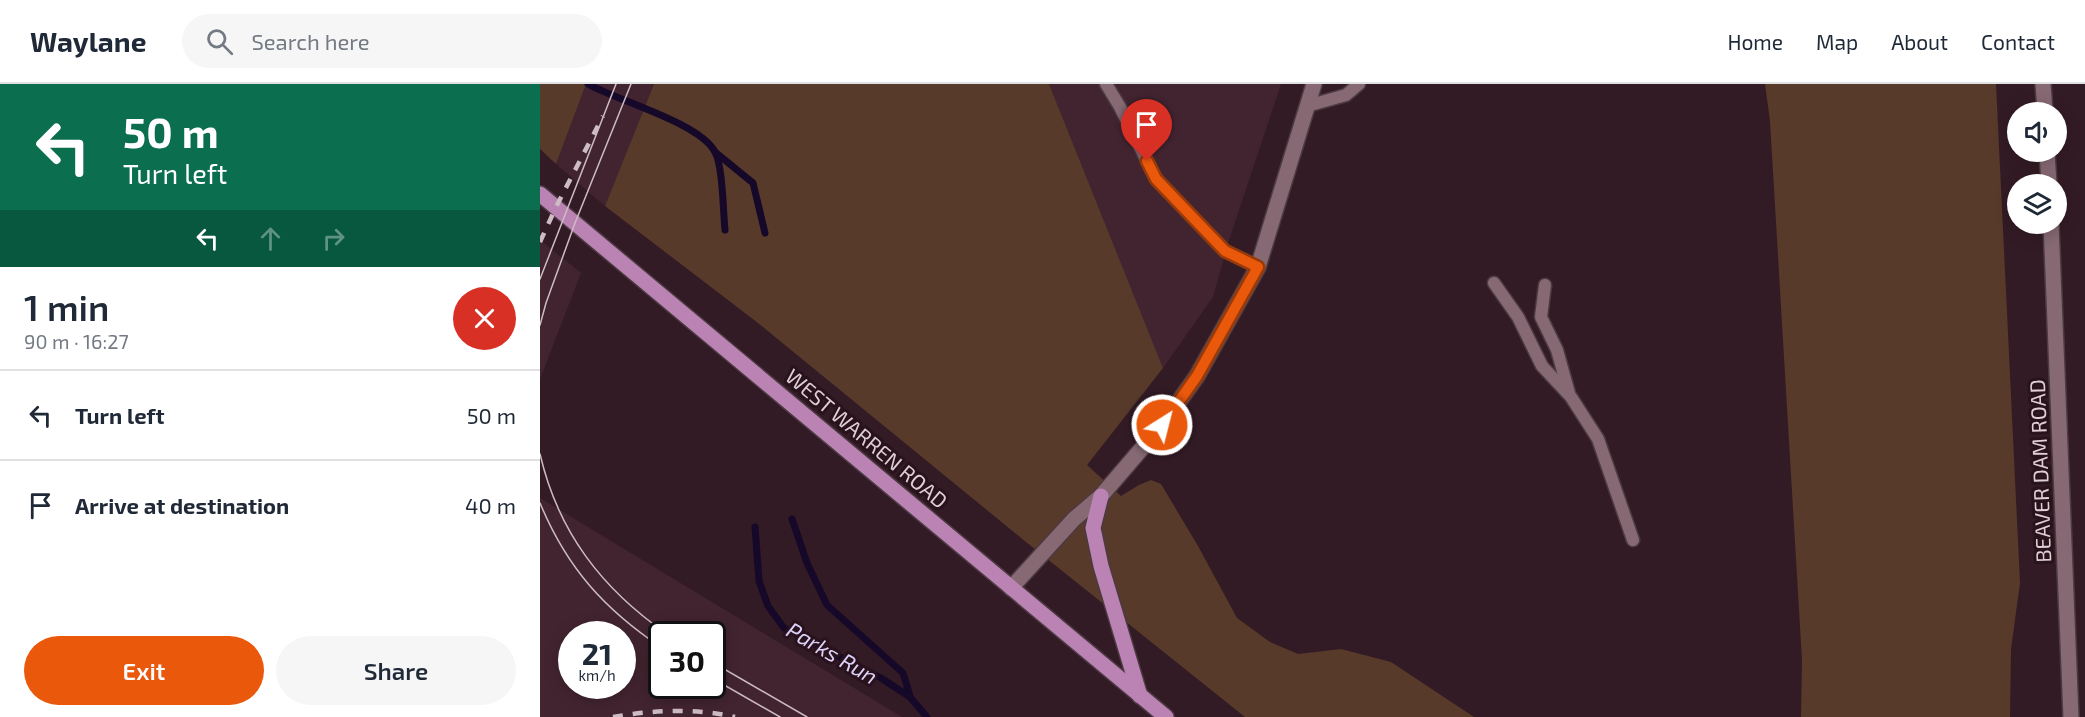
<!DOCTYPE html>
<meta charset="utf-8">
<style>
body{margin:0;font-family:"Exo 2",sans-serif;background:#f6f6f7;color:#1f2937;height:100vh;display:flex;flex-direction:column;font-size:22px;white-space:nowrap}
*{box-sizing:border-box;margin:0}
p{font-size:20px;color:#747a83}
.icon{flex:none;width:33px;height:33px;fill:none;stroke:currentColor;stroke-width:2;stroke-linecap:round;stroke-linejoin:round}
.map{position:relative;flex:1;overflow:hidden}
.drawer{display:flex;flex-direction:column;background:#fff;width:540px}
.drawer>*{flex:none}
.hud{background:#0b6e4f;color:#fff;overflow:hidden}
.controls{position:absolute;left:1467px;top:18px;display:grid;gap:12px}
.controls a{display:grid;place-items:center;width:60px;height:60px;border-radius:50%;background:#fff;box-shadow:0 3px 15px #0003;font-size:30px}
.speed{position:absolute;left:18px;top:537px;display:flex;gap:12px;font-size:30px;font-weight:700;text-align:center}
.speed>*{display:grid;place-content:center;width:78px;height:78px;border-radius:50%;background:#fff;box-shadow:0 3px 15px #0003;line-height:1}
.speed small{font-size:15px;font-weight:400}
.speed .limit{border:3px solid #111;border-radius:9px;background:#fff;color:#111}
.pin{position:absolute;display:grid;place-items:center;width:51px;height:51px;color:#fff;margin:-62px -26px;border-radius:50% 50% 50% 0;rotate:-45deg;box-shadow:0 0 6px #0007}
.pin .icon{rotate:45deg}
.me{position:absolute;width:66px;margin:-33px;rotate:36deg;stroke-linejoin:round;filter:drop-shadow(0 0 4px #0008)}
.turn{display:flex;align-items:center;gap:21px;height:126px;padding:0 24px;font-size:27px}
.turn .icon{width:78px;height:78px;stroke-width:2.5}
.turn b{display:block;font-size:42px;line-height:51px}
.lanes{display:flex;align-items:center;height:57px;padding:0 24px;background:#0003;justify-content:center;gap:30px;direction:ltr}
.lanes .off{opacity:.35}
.round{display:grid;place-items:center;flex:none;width:63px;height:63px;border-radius:32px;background:#f6f6f7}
.head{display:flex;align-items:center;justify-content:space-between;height:102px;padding:0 24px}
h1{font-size:36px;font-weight:600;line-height:45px}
.primary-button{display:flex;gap:12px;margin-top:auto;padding:12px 24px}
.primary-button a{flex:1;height:69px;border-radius:36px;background:#ea580c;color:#fff;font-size:24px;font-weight:600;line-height:69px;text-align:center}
.primary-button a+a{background:#f6f6f7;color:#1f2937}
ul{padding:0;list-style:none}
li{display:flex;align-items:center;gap:18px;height:90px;padding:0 24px;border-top:2px solid #e0e1e3}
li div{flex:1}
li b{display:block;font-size:22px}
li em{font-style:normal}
header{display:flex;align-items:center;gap:36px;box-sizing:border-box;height:84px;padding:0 30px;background:#fff;border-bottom:2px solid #e0e1e3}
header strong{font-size:28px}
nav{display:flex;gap:33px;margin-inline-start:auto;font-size:21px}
.search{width:420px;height:54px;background:#f6f6f7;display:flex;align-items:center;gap:15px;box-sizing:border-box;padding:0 21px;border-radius:33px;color:#747a83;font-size:22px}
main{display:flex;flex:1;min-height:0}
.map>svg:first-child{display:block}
</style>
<header>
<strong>Waylane</strong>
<div class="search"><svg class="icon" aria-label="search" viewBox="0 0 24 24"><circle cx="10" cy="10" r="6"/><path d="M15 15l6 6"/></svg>Search here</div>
<nav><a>Home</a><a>Map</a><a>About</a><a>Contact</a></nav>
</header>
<main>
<section class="drawer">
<div class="hud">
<div class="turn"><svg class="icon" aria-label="left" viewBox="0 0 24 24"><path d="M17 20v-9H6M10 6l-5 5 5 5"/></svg><div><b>50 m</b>Turn left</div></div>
<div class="lanes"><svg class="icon" aria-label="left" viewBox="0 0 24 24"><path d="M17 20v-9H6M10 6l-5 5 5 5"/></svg><svg class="icon off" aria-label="ahead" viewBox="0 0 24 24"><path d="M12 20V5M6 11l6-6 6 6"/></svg><svg class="icon off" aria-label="right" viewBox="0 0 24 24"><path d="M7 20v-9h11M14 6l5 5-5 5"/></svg></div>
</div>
<div class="head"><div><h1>1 min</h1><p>90 m · 16:27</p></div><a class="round" style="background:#d93025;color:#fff"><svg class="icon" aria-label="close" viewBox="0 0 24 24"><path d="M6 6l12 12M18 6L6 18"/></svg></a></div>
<ul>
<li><svg class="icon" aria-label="left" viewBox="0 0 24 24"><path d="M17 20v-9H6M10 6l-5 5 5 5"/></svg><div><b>Turn left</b></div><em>50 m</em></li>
<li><svg class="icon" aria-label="arrive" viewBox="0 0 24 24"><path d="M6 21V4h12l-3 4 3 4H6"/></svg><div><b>Arrive at destination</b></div><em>40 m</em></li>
</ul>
<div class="primary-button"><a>Exit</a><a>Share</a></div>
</section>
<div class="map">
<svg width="1545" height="633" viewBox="0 0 1545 633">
<rect width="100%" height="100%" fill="#331b25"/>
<!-- built -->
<g fill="#422430" fill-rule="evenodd">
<polygon points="46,0 114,0 65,122 16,80"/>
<polygon points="509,0 741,0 689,156 673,213 623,284"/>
<polygon points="0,156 41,189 0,295"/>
<path d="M0,414l362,219h-362zM32,550h50v52h-50zM122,550h50v52h-50z"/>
</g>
<!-- green -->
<g fill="#573a2a">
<polygon points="0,0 46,0 16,80 0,65"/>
<polygon points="114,0 509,0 623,284 547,381 581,412 599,401 611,396 621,400 658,462 697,534 730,558 758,570 801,565 851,578 934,633 705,633 486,458 218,239 65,122"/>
<polygon points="1225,0 1456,0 1480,499 1471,565 1470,633 1261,633 1262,576 1230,37"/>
</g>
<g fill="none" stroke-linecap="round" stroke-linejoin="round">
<!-- stream -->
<g stroke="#160829" stroke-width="7">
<path d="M48,0c30,17 112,39 127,68 8,15 8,59 10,78"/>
<polyline points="175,68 213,99 225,149"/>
<polyline points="252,435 267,479 287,521 363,589 370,612"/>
<polyline points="215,443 219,497 228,522 244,544 341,594 370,613 387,633"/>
</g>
<defs>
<g id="service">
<polyline points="566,0 580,23 616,95 685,167 718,183"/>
<polyline points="767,22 806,11 819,0"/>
<polyline points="954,199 978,233 1002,282 1031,313 1058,355 1093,456"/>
<polyline points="1005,201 1001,233 1017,266 1029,309"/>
</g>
<polyline id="minor" points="471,504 534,435 561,412 622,341 657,292 718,183 774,0"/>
<g id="secondary">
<polyline points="1503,0 1505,28"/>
<polyline points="1507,68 1509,100"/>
<polyline points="1511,140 1531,633"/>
</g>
<g id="primary">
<polyline points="0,110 626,633"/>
<polyline points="561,412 553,444 561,482 600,612"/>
</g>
</defs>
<!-- service casing -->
<use href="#service" stroke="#4c3a42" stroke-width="15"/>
<!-- minor casing -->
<use href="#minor" stroke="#4c3a42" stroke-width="18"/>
<!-- secondary casing -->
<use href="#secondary" stroke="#4c3a42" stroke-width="18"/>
<!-- primary casing -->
<use href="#primary" stroke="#4c3a42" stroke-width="18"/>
<!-- service -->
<use href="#service" stroke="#866973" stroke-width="12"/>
<!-- minor -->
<use href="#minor" stroke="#866973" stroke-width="15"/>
<!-- secondary -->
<use href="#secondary" stroke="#866973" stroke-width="15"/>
<!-- primary -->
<use href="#primary" stroke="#bb83b3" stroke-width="15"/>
<!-- tram -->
<g stroke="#cdbcc3" stroke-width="1.5">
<polyline points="0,195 76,0"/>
<polyline points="0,241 6,219 35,139 91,0"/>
<path d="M0,370c18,78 62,135 127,180"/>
<path d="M0,419c27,65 64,106 122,145"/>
<polyline points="172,578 267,633"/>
<polyline points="172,594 240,633"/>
</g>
<!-- rail -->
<g stroke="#cdbcc3" stroke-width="4.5" stroke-dasharray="10 10" stroke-linecap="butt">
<polyline points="0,158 16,123 63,32"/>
<path d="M73,633c40,-7 83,-9 122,0"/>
</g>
</g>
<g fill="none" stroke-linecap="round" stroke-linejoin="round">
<defs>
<polyline id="route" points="607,77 616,95 685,167 718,183 657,292 622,341"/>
</defs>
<!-- route casing -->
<use href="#route" stroke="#983908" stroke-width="15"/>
<!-- route -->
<use href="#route" stroke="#ea580c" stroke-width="10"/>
</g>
<g text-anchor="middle" stroke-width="6" stroke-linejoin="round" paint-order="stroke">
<!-- street labels -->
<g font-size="21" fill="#dfcfd5" stroke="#28121b">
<text transform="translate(326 355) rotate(40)" y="7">WEST WARREN ROAD</text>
<text transform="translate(1501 387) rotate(-92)" y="7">BEAVER DAM ROAD</text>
</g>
<!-- water labels -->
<g font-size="22" font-style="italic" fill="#ded1fa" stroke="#28121b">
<text transform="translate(292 569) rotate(30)" y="8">Parks Run</text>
</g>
</g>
</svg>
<div class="controls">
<a><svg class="icon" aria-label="sound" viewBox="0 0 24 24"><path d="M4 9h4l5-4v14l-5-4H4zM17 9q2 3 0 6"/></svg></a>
<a><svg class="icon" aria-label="layers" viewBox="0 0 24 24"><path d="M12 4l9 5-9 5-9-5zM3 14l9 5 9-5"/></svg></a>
</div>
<div class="speed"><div>21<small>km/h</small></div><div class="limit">30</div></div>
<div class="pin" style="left:607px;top:77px;background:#d93025"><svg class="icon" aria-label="arrive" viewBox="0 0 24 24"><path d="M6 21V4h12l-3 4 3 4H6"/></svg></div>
<svg class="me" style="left:622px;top:341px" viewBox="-20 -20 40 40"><circle r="17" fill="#ea580c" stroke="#fff" stroke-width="3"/><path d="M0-11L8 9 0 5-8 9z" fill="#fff"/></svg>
</div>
</main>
